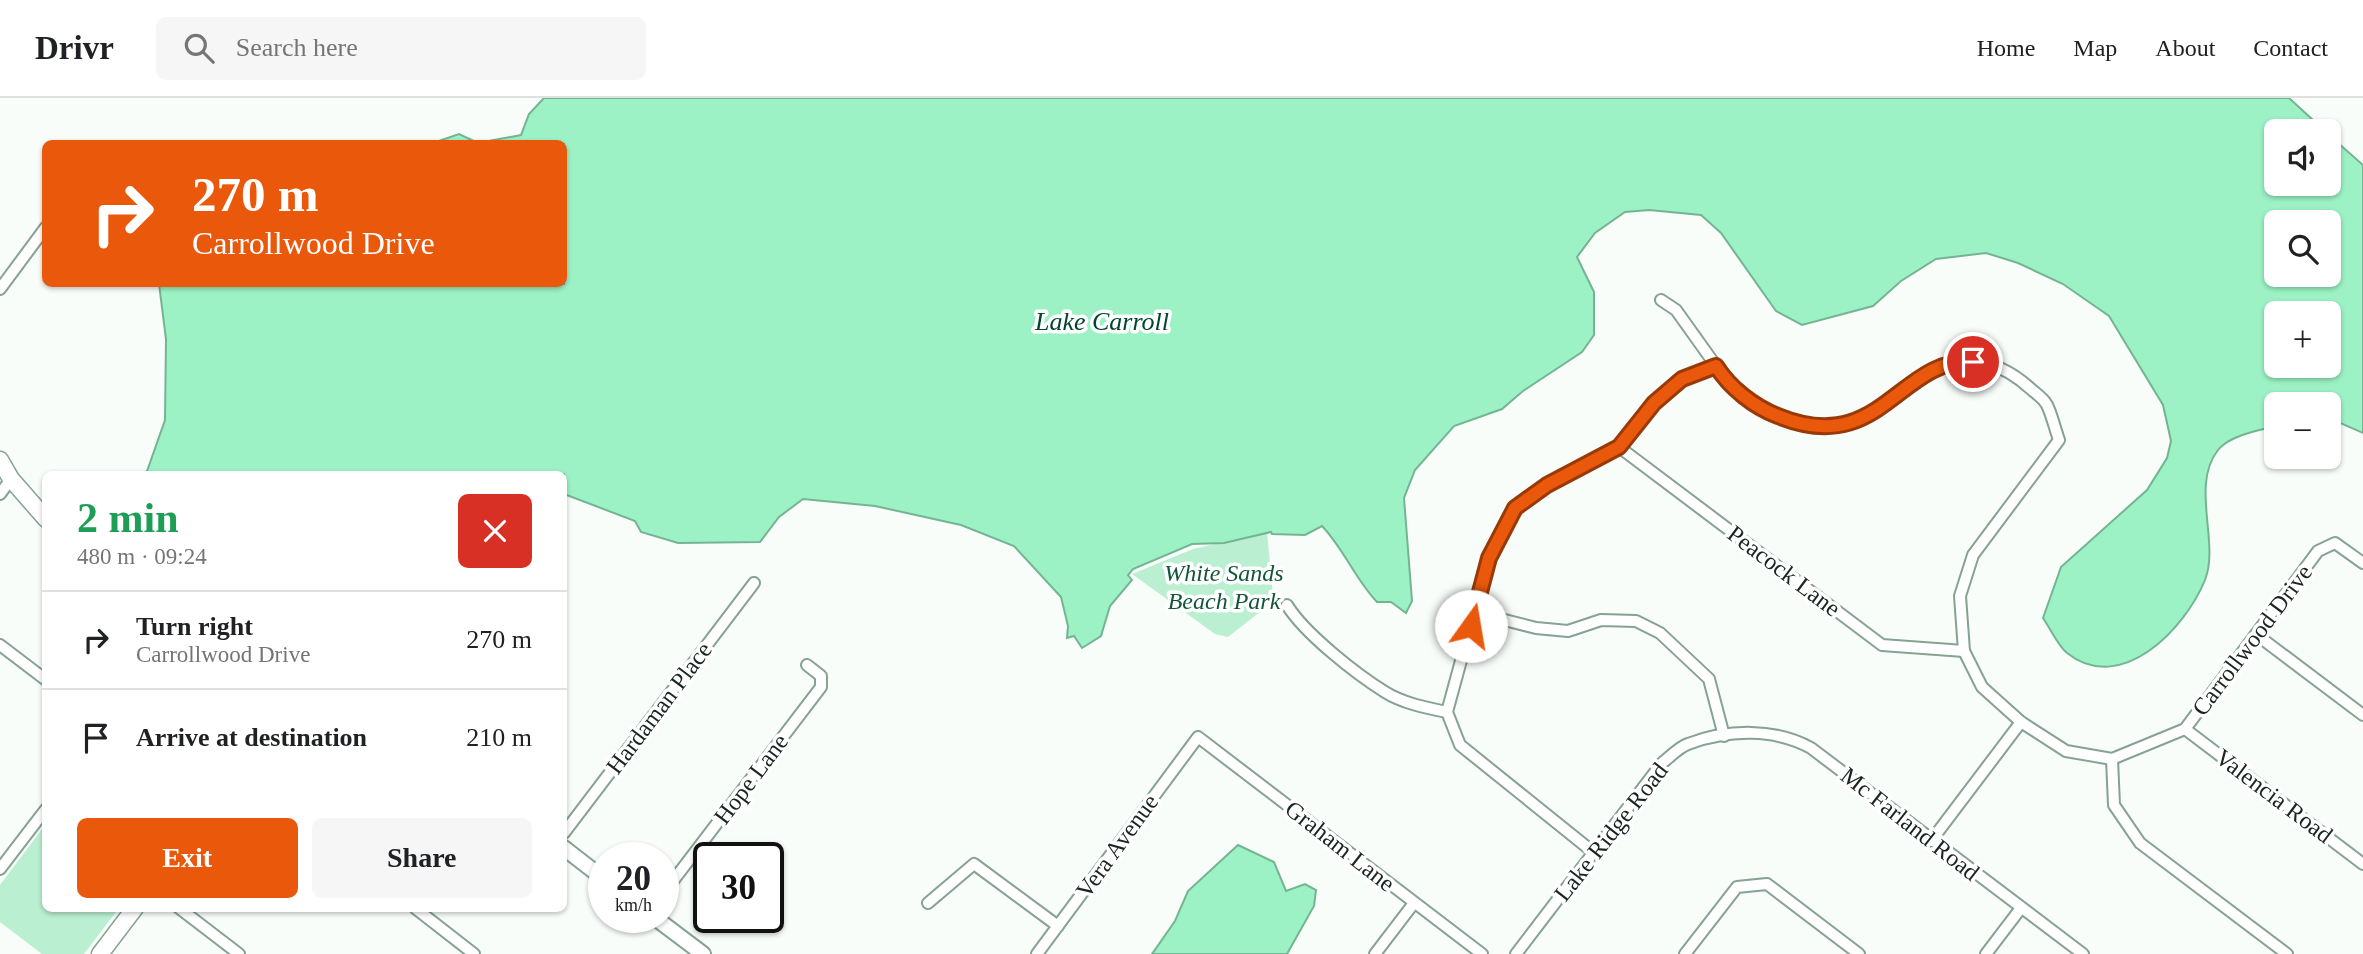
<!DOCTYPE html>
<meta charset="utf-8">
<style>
body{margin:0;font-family:"Times New Roman",serif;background:#f6f6f6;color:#202124;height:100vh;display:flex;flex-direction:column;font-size:26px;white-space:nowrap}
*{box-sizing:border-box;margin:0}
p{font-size:23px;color:#757577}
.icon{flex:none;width:38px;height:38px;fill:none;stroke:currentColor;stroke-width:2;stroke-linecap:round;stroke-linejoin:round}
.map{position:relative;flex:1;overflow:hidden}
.drawer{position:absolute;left:42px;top:373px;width:525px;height:441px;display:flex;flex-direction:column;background:#fff;border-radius:10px;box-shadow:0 2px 5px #0004}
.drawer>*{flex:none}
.top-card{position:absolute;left:42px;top:42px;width:525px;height:147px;border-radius:10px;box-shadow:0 2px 5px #0004;background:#ea580c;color:#fff;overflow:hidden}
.controls{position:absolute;left:2264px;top:21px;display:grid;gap:14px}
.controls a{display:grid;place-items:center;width:77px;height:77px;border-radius:10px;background:#fff;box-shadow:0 2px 5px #0004;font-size:35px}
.speed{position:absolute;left:588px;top:744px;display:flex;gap:14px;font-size:35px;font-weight:700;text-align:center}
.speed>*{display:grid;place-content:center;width:91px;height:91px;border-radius:50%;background:#fff;box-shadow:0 2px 5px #0004;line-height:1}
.speed small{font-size:18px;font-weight:400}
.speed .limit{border:4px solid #111;border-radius:10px;background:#fff;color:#111}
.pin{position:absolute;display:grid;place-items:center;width:60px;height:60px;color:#fff;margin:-30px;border:4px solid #fff;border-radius:50%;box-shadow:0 2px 7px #0007}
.me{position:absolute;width:77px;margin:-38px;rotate:13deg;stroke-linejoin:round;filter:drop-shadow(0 0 5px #0008)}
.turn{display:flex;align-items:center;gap:24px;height:147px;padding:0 35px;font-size:32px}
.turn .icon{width:91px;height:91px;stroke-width:2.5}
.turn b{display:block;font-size:49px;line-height:60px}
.round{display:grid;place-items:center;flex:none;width:74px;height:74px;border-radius:10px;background:#f6f6f6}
.head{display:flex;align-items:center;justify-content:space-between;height:119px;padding:0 35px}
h1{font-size:42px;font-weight:700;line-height:52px;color:#1e9e55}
.button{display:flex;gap:14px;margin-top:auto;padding:14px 35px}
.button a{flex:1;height:80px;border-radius:10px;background:#ea580c;color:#fff;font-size:28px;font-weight:700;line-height:80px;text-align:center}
.button a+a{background:#f6f6f6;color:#202124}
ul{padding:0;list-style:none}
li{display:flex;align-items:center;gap:21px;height:98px;padding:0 35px;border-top:2px solid #e0e0e0}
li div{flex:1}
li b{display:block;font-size:26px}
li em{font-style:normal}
header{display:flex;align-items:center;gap:42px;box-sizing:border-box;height:98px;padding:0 35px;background:#fff;border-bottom:2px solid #e0e0e0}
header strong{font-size:33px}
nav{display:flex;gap:38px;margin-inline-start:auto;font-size:24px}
.search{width:490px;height:63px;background:#f6f6f6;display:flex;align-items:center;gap:18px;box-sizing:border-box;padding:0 24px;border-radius:10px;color:#757577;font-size:26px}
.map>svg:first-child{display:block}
</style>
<header>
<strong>Drivr</strong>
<div class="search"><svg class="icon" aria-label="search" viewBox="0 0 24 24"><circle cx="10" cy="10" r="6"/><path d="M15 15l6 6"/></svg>Search here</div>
<nav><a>Home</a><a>Map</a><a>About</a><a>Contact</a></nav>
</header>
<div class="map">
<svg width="2363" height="856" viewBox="0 0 2363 856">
<rect width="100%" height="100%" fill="#f8fdfa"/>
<!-- green -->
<g fill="#bbefd2">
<polygon points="1267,434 1274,508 1261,513 1228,539 1215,536 1132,476 1193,451"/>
<polygon points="45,727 46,810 119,810 84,856 42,856 0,824 0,787"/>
</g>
<!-- water -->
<g fill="#9cf2c5" stroke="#75b493" stroke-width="2" fill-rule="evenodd">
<path d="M544,0h1745l36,33h-48v53h52v-49l34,30v268l-34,-15v-14h-52v22c-17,4 -47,9 -59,24 -28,36 2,92 -13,130 -20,49 -84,116 -138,73 -9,-7 -17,-25 -24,-35l18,-51 86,-77 20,-32 4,-17 -8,-36 -54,-89 -46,-32 -45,-21 -32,-10 -50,6 -35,22 -28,25 -71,19 -26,-14 -55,-78 -20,-18 -52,-5 -24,2 -30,21 -18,24 17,35v43l-12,17 -59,39 -21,18 -48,17 -39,44 -11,28 8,103 -6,12 -15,-11h-14c-22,-23 -33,-53 -55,-76l-17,9 -33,-1 -1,-2 -47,11 -32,1 -59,25 -5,6 4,5 -22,26 -9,30 -19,12 -8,-12 -7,2 1,-12 -7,-29 -47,-51 -53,-21 -86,-19 -72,-7 -24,18 -19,25 -82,1 -37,-11 -6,-11 -71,-27v-20h-418l19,-54 1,-81 -7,-55h405v-140l-131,-1 26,-9 19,9 43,-8 8,-21zM2277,124h52v53h-52zM2277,215h52v53h-52z"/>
<polygon points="1238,747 1274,764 1286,793 1305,786 1316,792 1314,808 1287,856 1152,856 1175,823 1188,793"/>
</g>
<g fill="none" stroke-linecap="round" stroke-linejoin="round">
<defs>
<g id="minor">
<polyline points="0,191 46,129"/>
<polyline points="1661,202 1676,212 1716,268"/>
<polyline points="1619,349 1882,547 1964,553"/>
<polyline points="0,396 11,381"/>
<path d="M1287,507c17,28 69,69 98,87 17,11 42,16 62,20"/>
<polyline points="1473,514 1536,530 1568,533 1601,522 1636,523 1660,535 1709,581 1724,638"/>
<polyline points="2257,537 2363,617"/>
<polyline points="0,547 46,582"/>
<polyline points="2185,631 2363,766"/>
<polyline points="2112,661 2114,707 2140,745 2287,856"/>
<polyline points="564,735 754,485"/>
<polyline points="1931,743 2021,624"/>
<path d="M1593,754l-133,-107 -13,-33 42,-154 26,-50 32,-23 72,-38 35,-44 28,-24 34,-13c29,46 97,77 148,52 26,-12 46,-34 71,-47 37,-18 68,-8 97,19 5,4 12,9 15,15 5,10 8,24 12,35l-86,115 -13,41 4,55 18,36 39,35 45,29 46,8 73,-30 133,-178 17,-8 28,20"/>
<polyline points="0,771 46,711"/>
<polyline points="663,796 821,589 821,578 807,567"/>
<polyline points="928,805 974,766 1058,828"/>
<polyline points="179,810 239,856"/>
<polyline points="415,810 474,856"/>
<polyline points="1037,856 1198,639 1482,856"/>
<polyline points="1375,856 1414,805"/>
<path d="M1516,856l146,-191c8,-6 17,-16 26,-19 40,-15 87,-16 123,4l272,206"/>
<polyline points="1685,856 1737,789 1767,786 1859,856"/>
<polyline points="1986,856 2021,810"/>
</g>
<g id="tertiary">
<polyline points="564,750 604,781"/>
<polyline points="654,819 703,856"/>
</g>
<g id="secondary">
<polyline points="0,362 11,381 46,421"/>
<polyline points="100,856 135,810"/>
</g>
</defs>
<!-- minor casing -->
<use href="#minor" stroke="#86a293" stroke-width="14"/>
<!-- tertiary casing -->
<use href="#tertiary" stroke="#86a293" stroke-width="18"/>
<!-- secondary casing -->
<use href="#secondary" stroke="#86a293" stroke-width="19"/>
<!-- minor -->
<use href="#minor" stroke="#fff" stroke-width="10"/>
<!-- tertiary -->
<use href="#tertiary" stroke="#fff" stroke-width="14"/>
<!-- secondary -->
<use href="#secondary" stroke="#fff" stroke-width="16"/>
</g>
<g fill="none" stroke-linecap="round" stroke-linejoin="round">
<defs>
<path id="route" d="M1471,528l18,-68 26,-50 32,-23 72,-38 35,-44 28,-24 34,-13c14,22 38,41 62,50 103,42 121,-59 195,-54"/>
</defs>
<!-- route casing -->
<use href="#route" stroke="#983908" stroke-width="18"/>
<!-- route -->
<use href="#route" stroke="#ea580c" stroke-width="12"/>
</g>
<g text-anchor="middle" stroke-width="7" stroke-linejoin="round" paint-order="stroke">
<!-- street labels -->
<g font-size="24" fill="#1a251f" stroke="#fff">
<text transform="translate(1784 473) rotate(37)" y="8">Peacock Lane</text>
<text transform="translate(2252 542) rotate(-53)" y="8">Carrollwood Drive</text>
<text transform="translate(659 610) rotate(-53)" y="8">Hardaman Place</text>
<text transform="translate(751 681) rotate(-53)" y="8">Hope Lane</text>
<text transform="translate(2274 698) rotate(37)" y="8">Valencia Road</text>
<text transform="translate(1910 726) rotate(38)" y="8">Mc Farland Road</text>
<text transform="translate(1611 734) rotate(-52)" y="8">Lake Ridge Road</text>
<text transform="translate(1117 748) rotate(-54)" y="8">Vera Avenue</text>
<text transform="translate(1340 748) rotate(38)" y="8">Graham Lane</text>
</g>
<!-- park labels -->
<g font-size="24" font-style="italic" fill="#135539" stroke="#fff">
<text x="1224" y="483">White Sands<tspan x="1224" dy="28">Beach Park</tspan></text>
</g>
<!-- water labels -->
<g font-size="26" font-style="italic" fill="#00472c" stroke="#fff">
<text x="1102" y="232">Lake Carroll</text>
</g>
</g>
</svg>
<div class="controls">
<a><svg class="icon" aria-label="sound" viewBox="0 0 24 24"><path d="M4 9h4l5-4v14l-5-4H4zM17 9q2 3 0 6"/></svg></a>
<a><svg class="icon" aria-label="search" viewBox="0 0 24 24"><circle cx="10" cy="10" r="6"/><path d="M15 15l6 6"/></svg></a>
<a>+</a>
<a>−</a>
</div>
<div class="speed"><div>20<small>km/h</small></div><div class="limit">30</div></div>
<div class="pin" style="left:1973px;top:264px;background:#d93025"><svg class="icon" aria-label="arrive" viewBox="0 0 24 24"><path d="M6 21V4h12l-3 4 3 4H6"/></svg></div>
<svg class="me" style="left:1471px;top:528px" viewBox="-20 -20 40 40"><circle r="19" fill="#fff"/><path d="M0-13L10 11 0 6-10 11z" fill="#ea580c"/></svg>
<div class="top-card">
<div class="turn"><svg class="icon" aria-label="right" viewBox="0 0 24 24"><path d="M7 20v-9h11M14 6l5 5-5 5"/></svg><div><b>270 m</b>Carrollwood Drive</div></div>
</div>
<section class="drawer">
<div class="head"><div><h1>2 min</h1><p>480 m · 09:24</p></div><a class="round" style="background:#d93025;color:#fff"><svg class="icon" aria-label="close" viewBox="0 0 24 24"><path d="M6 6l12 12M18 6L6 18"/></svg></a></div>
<ul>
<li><svg class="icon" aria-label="right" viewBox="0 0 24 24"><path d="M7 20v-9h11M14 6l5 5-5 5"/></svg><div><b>Turn right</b><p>Carrollwood Drive</p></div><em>270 m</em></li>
<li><svg class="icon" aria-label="arrive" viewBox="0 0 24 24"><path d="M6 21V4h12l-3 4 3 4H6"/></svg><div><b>Arrive at destination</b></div><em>210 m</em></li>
</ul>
<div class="button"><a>Exit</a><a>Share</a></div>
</section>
</div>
